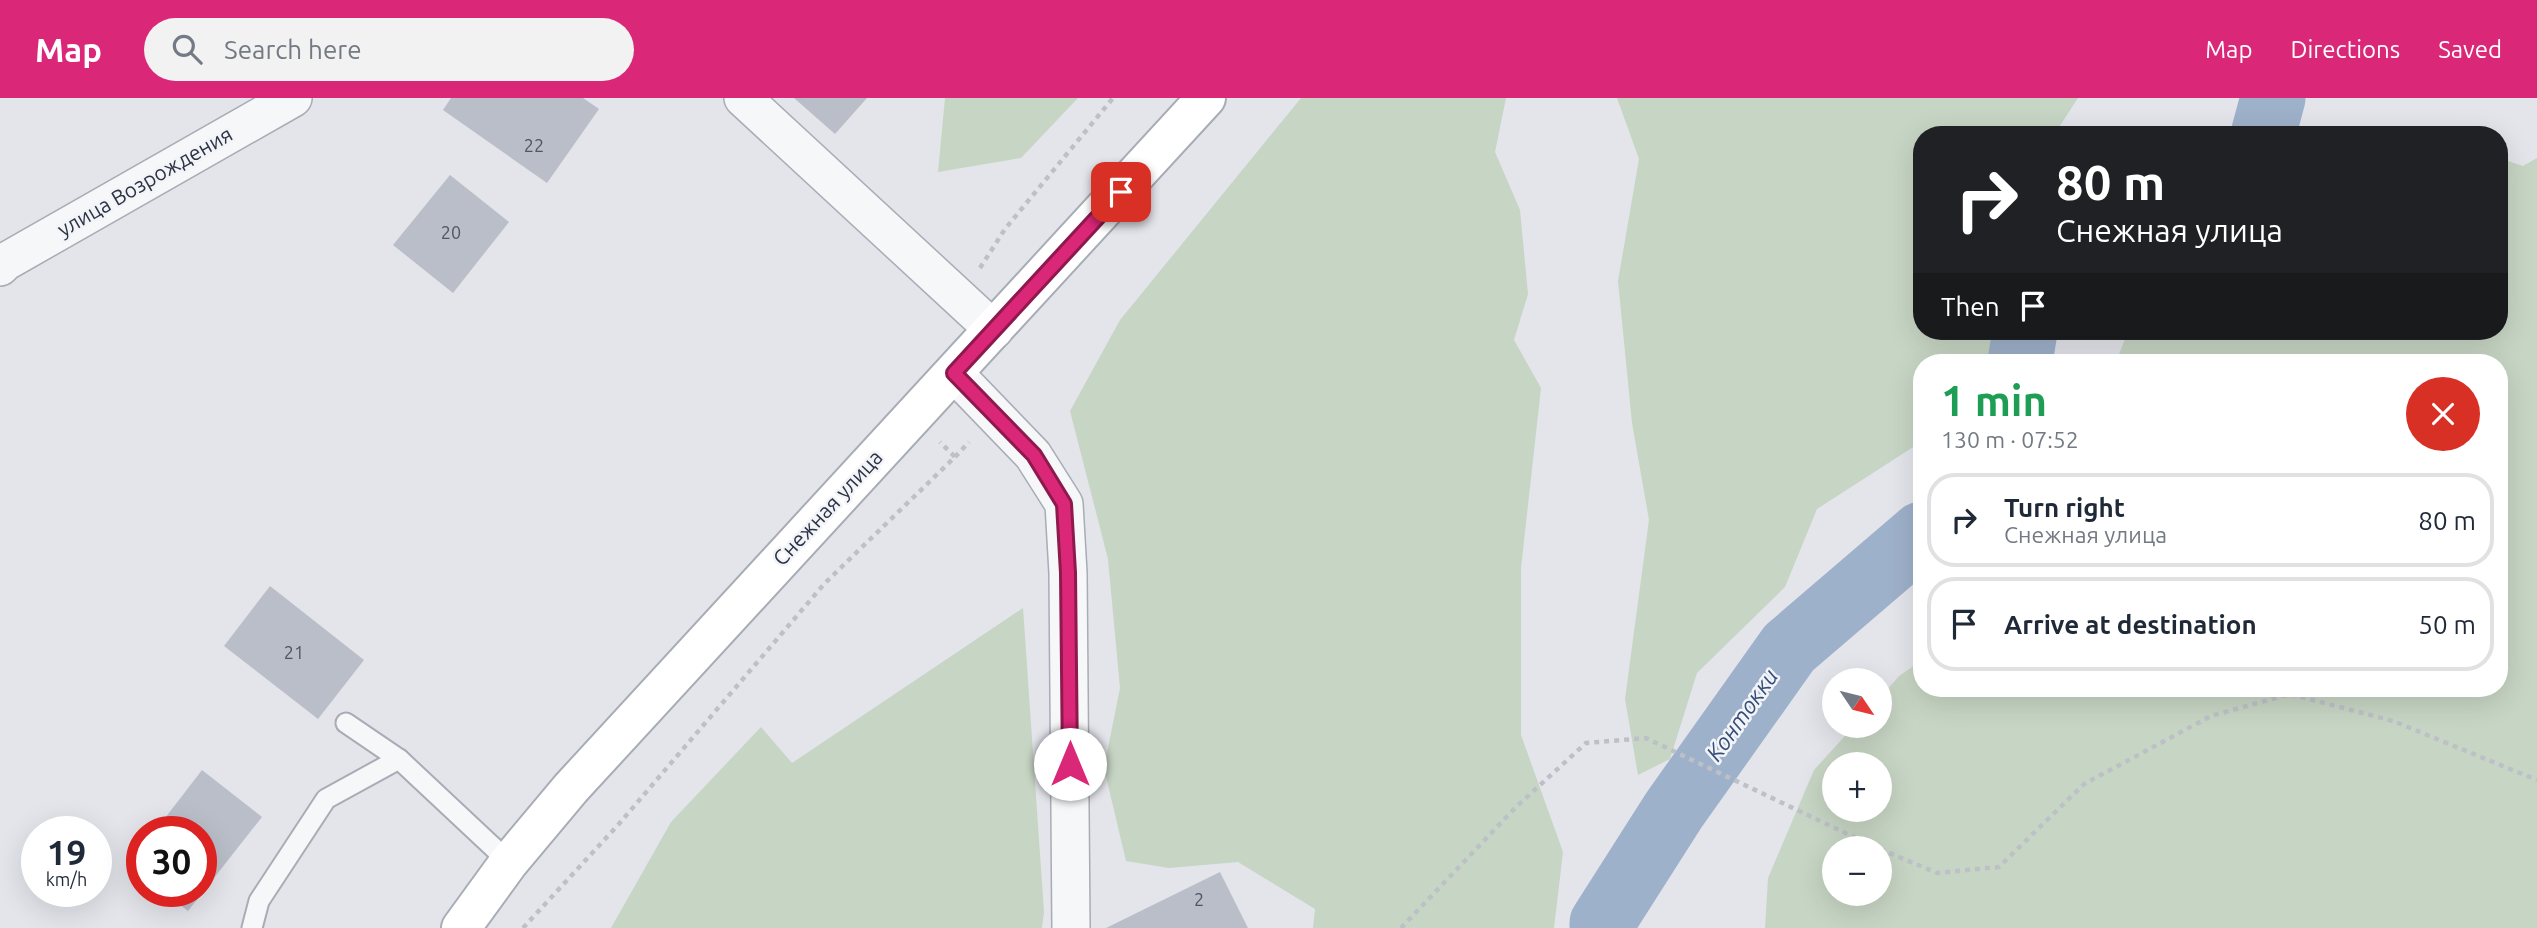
<!DOCTYPE html>
<meta charset="utf-8">
<style>
body{margin:0;font-family:Ubuntu,sans-serif;background:#f2f2f3;color:#1f2937;height:100vh;display:flex;flex-direction:column;font-size:26px;white-space:nowrap}
*{box-sizing:border-box;margin:0}
p{font-size:23px;color:#747a83}
.icon{flex:none;width:38px;height:38px;fill:none;stroke:currentColor;stroke-width:2;stroke-linecap:round;stroke-linejoin:round}
.map{position:relative;flex:1;overflow:hidden}
.sheet{position:absolute;left:1913px;top:256px;width:595px;height:343px;display:flex;flex-direction:column;background:#fff;border-radius:28px;box-shadow:0 7px 28px #0002}
.sheet>*{flex:none}
.banner{position:absolute;left:1913px;top:28px;width:595px;height:214px;border-radius:28px;box-shadow:0 7px 28px #0002;background:#202124;color:#fff;overflow:hidden}
.needle{width:46px;rotate:125deg}
.tools{position:absolute;left:1822px;top:570px;display:grid;gap:14px}
.tools a{display:grid;place-items:center;width:70px;height:70px;border-radius:50%;background:#fff;box-shadow:0 7px 28px #0002;font-size:35px}
.speed{position:absolute;left:21px;top:718px;display:flex;gap:14px;font-size:35px;font-weight:700;text-align:center}
.speed>*{display:grid;place-content:center;width:91px;height:91px;border-radius:50%;background:#fff;box-shadow:0 7px 28px #0002;line-height:1}
.speed small{font-size:18px;font-weight:400}
.speed .limit{border:10px solid #d22;background:#fff;color:#111}
.pin{position:absolute;display:grid;place-items:center;width:60px;height:60px;color:#fff;margin:-30px;border-radius:14px;box-shadow:0 4px 10px #0006}
.me{position:absolute;width:77px;margin:-38px;rotate:0deg;stroke-linejoin:round;filter:drop-shadow(0 0 5px #0008)}
.turn{display:flex;align-items:center;gap:24px;height:147px;padding:0 28px;font-size:32px}
.turn .icon{width:91px;height:91px;stroke-width:2.5}
.turn b{display:block;font-size:49px;line-height:60px}
.then{display:flex;align-items:center;height:66px;padding:0 28px;background:#0003;gap:14px;font-size:26px}
.round{display:grid;place-items:center;flex:none;width:74px;height:74px;border-radius:37px;background:#f2f2f3}
.headline{display:flex;align-items:center;justify-content:space-between;height:119px;padding:0 28px}
h1{font-size:42px;font-weight:700;line-height:52px;color:#1e9e55}
ul{padding:0;list-style:none}
li{display:flex;align-items:center;gap:21px;height:94px;margin:0 14px 10px;padding:0 14px;border:4px solid #e0e1e3;border-radius:28px}
li div{flex:1}
li b{display:block;font-size:26px}
li em{font-style:normal}
header{display:flex;align-items:center;gap:42px;box-sizing:border-box;height:98px;padding:0 35px;background:#db2777;color:#fff}
header strong{font-size:33px}
nav{display:flex;gap:38px;margin-inline-start:auto;font-size:24px}
.search{width:490px;height:63px;background:#f2f2f3;display:flex;align-items:center;gap:18px;box-sizing:border-box;padding:0 24px;border-radius:38px;color:#747a83;font-size:26px}
.map>svg:first-child{display:block}
</style>
<header>
<strong>Map</strong>
<div class="search"><svg class="icon" aria-label="search" viewBox="0 0 24 24"><circle cx="10" cy="10" r="6"/><path d="M15 15l6 6"/></svg>Search here</div>
<nav><a>Map</a><a>Directions</a><a>Saved</a></nav>
</header>
<div class="map">
<svg width="2537" height="830" viewBox="0 0 2537 830">
<rect width="100%" height="100%" fill="#e3e5eb"/>
<!-- green -->
<g fill="#c7d5c4" fill-rule="evenodd">
<polygon points="945,0 1078,0 1021,60 938,74"/>
<polygon points="1301,0 1506,0 1495,54 1520,112 1528,196 1514,242 1541,290 1521,470 1521,637 1563,754 1554,830 1313,830 1315,811 1238,764 1169,770 1126,763 1104,670 1120,590 1108,461 1070,313 1120,222"/>
<polygon points="1617,0 2078,0 2054,37 1922,37 1922,233 2010,233 1997,264 1922,264 1921,344 1817,411 1785,489 1697,575 1670,661 1638,677 1625,601 1649,422 1632,325 1618,183 1639,61"/>
<path d="M2499,60l24,8 14,-8v770h-772l3,-50 46,-108 40,-44h26v-28l19,-22 22,-15 1,27h577v-326h-383l12,-31h371zM1834,667h46v45h-46zM1834,751h46v45h-46z"/>
<polygon points="1023,510 1044,814 1042,830 611,830 671,724 761,629 792,665"/>
</g>
<g fill="none" stroke-linecap="round" stroke-linejoin="round">
<!-- river -->
<g stroke="#9eb1ca" stroke-width="65">
<polyline points="2263,37 2273,0"/>
<polyline points="2020,264 2025,233"/>
<polyline points="1602,830 1602,825 1674,712 1789,550 1922,436"/>
</g>
</g>
<!-- building -->
<g fill="#babec8">
<polygon points="451,0 583,0 599,11 547,85 443,12"/>
<polygon points="794,0 867,0 835,36"/>
<polygon points="450,77 509,124 453,195 393,147"/>
<polygon points="270,488 364,562 318,621 224,548"/>
<polygon points="202,672 262,719 188,813 162,793 201,793 201,733 155,733"/>
<polygon points="142,751 142,777 129,767"/>
<polygon points="1220,774 1248,830 1106,830"/>
</g>
<g fill="none" stroke-linecap="round" stroke-linejoin="round">
<defs>
<g id="lane">
<polyline points="346,625 399,661 509,764"/>
<polyline points="252,830 259,803 326,701 399,661"/>
</g>
<g id="street">
<polyline points="743,0 994,232"/>
<polyline points="0,169 5,164 293,0"/>
<polyline points="954,275 1033,357 1064,406 1068,475 1071,830"/>
</g>
<polyline id="secondary" points="461,830 509,764 571,690 1206,0"/>
</defs>
<!-- lane casing -->
<use href="#lane" stroke="#a8acb5" stroke-width="23"/>
<!-- street casing -->
<use href="#street" stroke="#a8acb5" stroke-width="40"/>
<!-- secondary casing -->
<use href="#secondary" stroke="#a8acb5" stroke-width="42"/>
<!-- path -->
<g stroke="#bdc0c6" stroke-width="4.5" stroke-dasharray="5 5" stroke-linecap="butt">
<polyline points="980,170 1005,131 1113,0"/>
<polyline points="955,359 969,344"/>
<polyline points="1880,751 1937,775 1999,769 2084,686 2211,618 2290,596 2393,623 2537,682"/>
<polyline points="523,830 618,727 825,485 955,359 940,344"/>
<polyline points="1401,830 1516,709 1586,645 1646,640 1879,751"/>
</g>
<!-- lane -->
<use href="#lane" stroke="#f6f7f9" stroke-width="19"/>
<!-- street -->
<use href="#street" stroke="#f6f7f9" stroke-width="37"/>
<!-- secondary -->
<use href="#secondary" stroke="#fff" stroke-width="38"/>
</g>
<g fill="none" stroke-linecap="round" stroke-linejoin="round">
<defs>
<polyline id="route" points="1070,666 1068,475 1064,406 1034,357 954,275 1121,94"/>
</defs>
<!-- route casing -->
<use href="#route" stroke="#8e194d" stroke-width="18"/>
<!-- route -->
<use href="#route" stroke="#db2777" stroke-width="12"/>
</g>
<g text-anchor="middle" stroke-width="5" stroke-linejoin="round" paint-order="stroke">
<!-- number labels -->
<g font-size="18" fill="#4f5564">
<text x="534" y="54">22</text>
<text x="451" y="141">20</text>
<text x="294" y="561">21</text>
<text x="1199" y="808">2</text>
</g>
<!-- street labels -->
<g font-size="21" fill="#2b3243" stroke="#f3f4f8">
<text transform="translate(145 84) rotate(-30)" y="7">улица Возрождения</text>
<text transform="translate(828 410) rotate(-47)" y="7">Снежная улица</text>
</g>
<!-- water labels -->
<g font-size="23" font-style="italic" fill="#354e77" stroke="#f3f4f8">
<text transform="translate(1742 617) rotate(-55)" y="8">Контокки</text>
</g>
</g>
</svg>
<div class="tools">
<a><svg class="needle" viewBox="-14 -14 28 28"><path d="M0-13l5 13h-10z" fill="#e53935"/><path d="M0 13l5-13h-10z" fill="#747a83"/></svg></a>
<a>+</a>
<a>−</a>
</div>
<div class="speed"><div>19<small>km/h</small></div><div class="limit">30</div></div>
<div class="pin" style="left:1121px;top:94px;background:#d93025"><svg class="icon" aria-label="arrive" viewBox="0 0 24 24"><path d="M6 21V4h12l-3 4 3 4H6"/></svg></div>
<svg class="me" style="left:1070px;top:666px" viewBox="-20 -20 40 40"><circle r="19" fill="#fff"/><path d="M0-13L10 11 0 6-10 11z" fill="#db2777"/></svg>
<div class="banner">
<div class="turn"><svg class="icon" aria-label="right" viewBox="0 0 24 24"><path d="M7 20v-9h11M14 6l5 5-5 5"/></svg><div><b>80 m</b>Снежная улица</div></div>
<div class="then">Then<svg class="icon" aria-label="arrive" viewBox="0 0 24 24"><path d="M6 21V4h12l-3 4 3 4H6"/></svg></div>
</div>
<section class="sheet">
<div class="headline"><div><h1>1 min</h1><p>130 m · 07:52</p></div><a class="round" style="background:#d93025;color:#fff"><svg class="icon" aria-label="close" viewBox="0 0 24 24"><path d="M6 6l12 12M18 6L6 18"/></svg></a></div>
<ul>
<li><svg class="icon" aria-label="right" viewBox="0 0 24 24"><path d="M7 20v-9h11M14 6l5 5-5 5"/></svg><div><b>Turn right</b><p>Снежная улица</p></div><em>80 m</em></li>
<li><svg class="icon" aria-label="arrive" viewBox="0 0 24 24"><path d="M6 21V4h12l-3 4 3 4H6"/></svg><div><b>Arrive at destination</b></div><em>50 m</em></li>
</ul>
</section>
</div>
